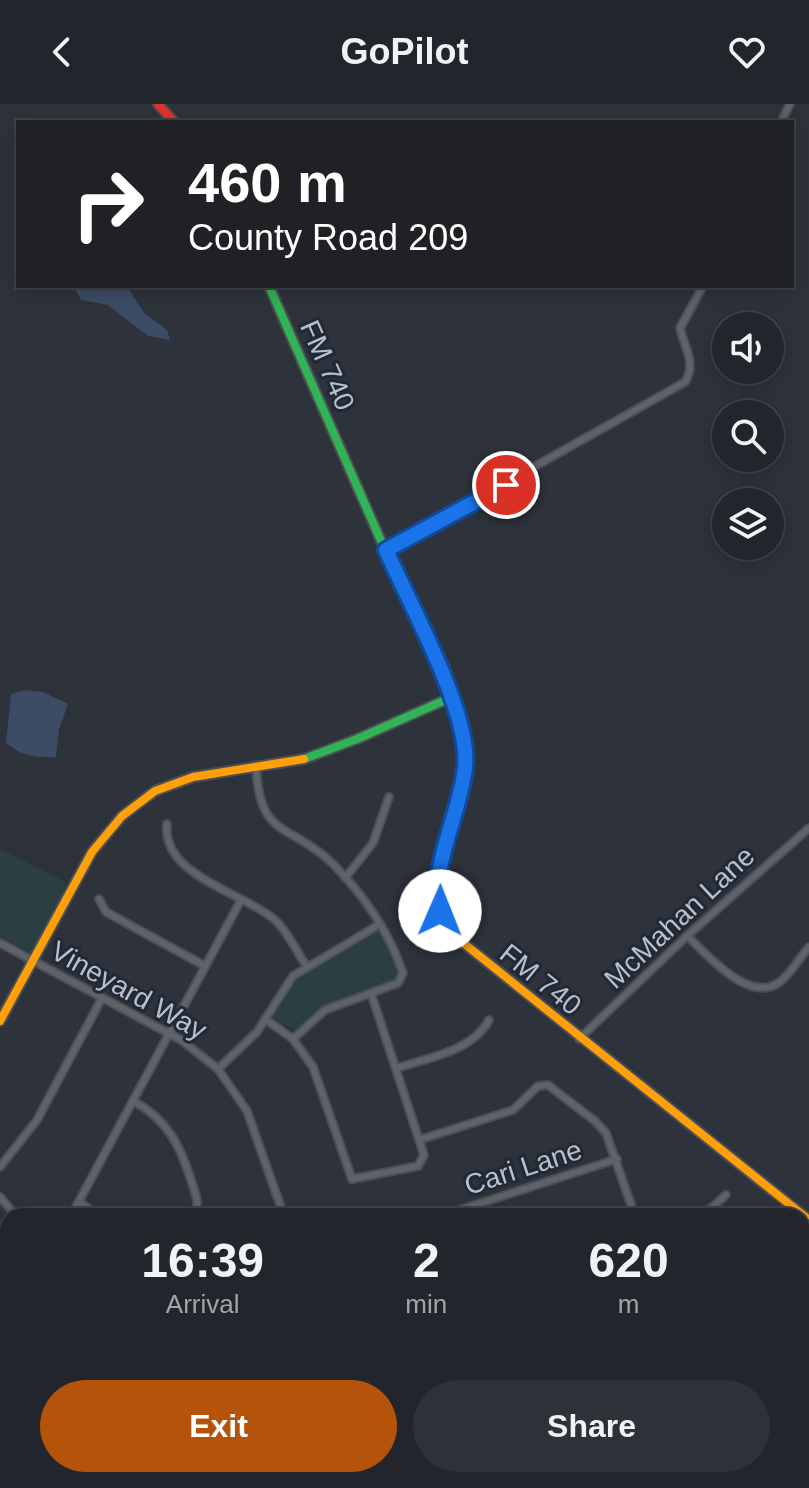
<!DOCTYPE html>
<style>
body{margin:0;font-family:Helvetica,sans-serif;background:#2e3238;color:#f1f3f6;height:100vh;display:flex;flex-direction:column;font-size:30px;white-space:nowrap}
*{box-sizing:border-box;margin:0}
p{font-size:26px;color:#a2a5a9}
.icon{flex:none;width:44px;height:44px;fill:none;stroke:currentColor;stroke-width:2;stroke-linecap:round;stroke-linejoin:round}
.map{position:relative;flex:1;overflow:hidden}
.drawer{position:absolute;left:0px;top:1104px;width:810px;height:280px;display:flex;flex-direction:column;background:#22262c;border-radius:24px 24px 0 0;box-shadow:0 4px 20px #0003,0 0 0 2px #3f4348}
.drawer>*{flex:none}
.guide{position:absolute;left:16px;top:16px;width:778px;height:168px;border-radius:0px;box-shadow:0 4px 20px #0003,0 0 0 2px #3f4348;background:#202124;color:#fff;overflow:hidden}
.tools{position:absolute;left:712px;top:208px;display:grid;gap:16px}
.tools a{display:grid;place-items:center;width:72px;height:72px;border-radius:50%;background:#22262c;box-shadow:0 4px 20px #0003,0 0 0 2px #3f4348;font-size:40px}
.pin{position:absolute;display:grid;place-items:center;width:68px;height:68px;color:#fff;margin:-34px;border:4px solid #fff;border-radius:50%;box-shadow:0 2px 8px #0007}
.me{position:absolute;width:88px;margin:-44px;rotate:1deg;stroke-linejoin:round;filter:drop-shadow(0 0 6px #0008)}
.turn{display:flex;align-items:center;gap:28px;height:168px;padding:0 40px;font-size:36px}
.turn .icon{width:104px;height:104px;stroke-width:2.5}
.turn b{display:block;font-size:56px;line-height:68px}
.eta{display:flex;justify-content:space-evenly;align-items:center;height:136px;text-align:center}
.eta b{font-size:48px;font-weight:700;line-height:56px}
.primary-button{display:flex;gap:16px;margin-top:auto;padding:16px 40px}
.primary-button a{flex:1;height:92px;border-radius:48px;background:#b45309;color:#fff;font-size:32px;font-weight:700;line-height:92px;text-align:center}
.primary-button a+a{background:#2e3238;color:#f1f3f6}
header{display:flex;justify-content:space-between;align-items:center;height:104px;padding:0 40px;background:#22262c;font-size:36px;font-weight:700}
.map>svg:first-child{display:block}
</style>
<header><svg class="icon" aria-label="back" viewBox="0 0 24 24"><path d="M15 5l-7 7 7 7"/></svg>GoPilot<svg class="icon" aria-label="heart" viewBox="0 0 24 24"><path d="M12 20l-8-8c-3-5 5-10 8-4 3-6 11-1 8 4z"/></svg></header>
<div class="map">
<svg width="809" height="1384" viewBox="0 0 809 1384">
<rect width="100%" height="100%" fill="#2e333b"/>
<!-- green -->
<g fill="#2b3e42">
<polygon points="0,745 62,776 66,782 34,847 29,848 0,833"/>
<polygon points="377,826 381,827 400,869 398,875 322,904 296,927 275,916 274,911 297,876"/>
</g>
<!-- water -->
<g fill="#3d4c65">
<polygon points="74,182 127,182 144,209 167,226 170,236 148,232 108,201 81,196"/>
<path d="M24,586l19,2 25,12 -9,25 -3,28c-20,1 -34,-1 -50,-14l5,-49z"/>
</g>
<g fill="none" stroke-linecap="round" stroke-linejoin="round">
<defs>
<g id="street">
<polyline points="781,18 790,0"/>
<path d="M386,446l299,-168c12,-19 -1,-35 -5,-54l23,-42"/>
<path d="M256,663c4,73 33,55 76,96 31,31 57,69 71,110l-5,10 -73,27 -32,29"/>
<path d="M167,720c-6,52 78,69 108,96 13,12 22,32 32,47"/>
<polyline points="345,774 373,739 389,693"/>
<polyline points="99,795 106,808 205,862"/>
<path d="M687,832c21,19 63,70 94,45 11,-9 19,-24 28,-34"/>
<polyline points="0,839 181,936 218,965 247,1007 284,1112"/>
<polyline points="265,915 293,935 313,963 352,1075 418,1062 424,1051 371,889"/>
<polyline points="579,935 687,832 809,724"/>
<path d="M397,964c30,-10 76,-17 92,-48"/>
<polyline points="218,965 257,928 293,872 380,820"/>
<path d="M133,997c34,18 47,44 58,79 4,12 9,23 4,36"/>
<polyline points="419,1036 513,1006 538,982 548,981 595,1017 606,1029 635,1112"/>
<polyline points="0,1063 37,1016 102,894"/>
<polyline points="0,1093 16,1112"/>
<polyline points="79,1098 100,1112"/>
<polyline points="71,1112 241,796"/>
<polyline points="441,1112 617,1055"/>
<polyline points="688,1112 710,1105 726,1091"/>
<polyline points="0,1169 8,1164"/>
<polyline points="0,1243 8,1268"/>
<polyline points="0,1338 8,1335"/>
<polyline points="801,1384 809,1381"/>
</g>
<g id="fast">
<path d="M269,182l193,439c9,43 -5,80 -17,121"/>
<polyline points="304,655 357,635 452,593"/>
<polyline points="802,1126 809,1124"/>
<polyline points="20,1384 45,1376"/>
</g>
<g id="slow">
<path d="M445,742c-9,34 -13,63 12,92l352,282"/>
<polyline points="0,917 92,748 122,712 155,687 193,673 304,655"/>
</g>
<polyline id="jam" points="158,0 174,18"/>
</defs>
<!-- street casing -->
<use href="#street" stroke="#4c4f56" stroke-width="10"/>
<!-- fast casing -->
<use href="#fast" stroke="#4c4f56" stroke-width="12"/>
<!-- slow casing -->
<use href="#slow" stroke="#4c4f56" stroke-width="12"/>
<!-- jam casing -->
<use href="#jam" stroke="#4c4f56" stroke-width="12"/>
<!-- street -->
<use href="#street" stroke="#5e6269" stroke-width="6"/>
<!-- fast -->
<use href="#fast" stroke="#30b455" stroke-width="8"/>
<!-- slow -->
<use href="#slow" stroke="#ff9f0a" stroke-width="8"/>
<!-- jam -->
<use href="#jam" stroke="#e5322d" stroke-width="8"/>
</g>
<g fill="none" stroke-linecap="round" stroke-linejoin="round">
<defs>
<path id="route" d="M440,807c-11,-44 21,-99 25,-144 6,-54 -56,-164 -79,-217l120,-65"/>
</defs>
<!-- route casing -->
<use href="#route" stroke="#114b97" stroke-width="20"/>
<!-- route -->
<use href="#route" stroke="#1a73e8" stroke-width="14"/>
</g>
<g text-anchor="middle" stroke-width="6" stroke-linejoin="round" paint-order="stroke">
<!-- street labels -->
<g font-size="28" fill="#b9bfcb" stroke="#212936">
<text transform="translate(328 261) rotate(66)" y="10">FM 740</text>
<text transform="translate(679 813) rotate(-43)" y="10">McMahan Lane</text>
<text transform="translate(541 875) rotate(39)" y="10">FM 740</text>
<text transform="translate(129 886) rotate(29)" y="10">Vineyard Way</text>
<text transform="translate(523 1063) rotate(-18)" y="10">Cari Lane</text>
</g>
</g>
</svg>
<div class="tools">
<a><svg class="icon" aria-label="sound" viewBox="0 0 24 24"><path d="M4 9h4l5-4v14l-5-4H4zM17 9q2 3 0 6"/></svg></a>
<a><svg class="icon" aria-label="search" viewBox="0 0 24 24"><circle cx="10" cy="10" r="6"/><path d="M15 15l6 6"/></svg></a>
<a><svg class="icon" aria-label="layers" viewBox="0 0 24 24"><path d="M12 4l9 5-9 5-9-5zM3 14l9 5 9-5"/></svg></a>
</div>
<div class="pin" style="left:506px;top:381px;background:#d93025"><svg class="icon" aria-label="arrive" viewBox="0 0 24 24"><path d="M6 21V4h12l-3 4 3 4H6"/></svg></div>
<svg class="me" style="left:440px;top:807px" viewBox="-20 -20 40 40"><circle r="19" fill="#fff"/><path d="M0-13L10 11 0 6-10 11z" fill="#1a73e8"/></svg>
<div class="guide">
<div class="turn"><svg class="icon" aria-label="right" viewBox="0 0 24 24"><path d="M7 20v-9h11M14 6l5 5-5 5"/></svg><div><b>460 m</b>County Road 209</div></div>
</div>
<section class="drawer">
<div class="eta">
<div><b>16:39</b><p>Arrival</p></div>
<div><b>2</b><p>min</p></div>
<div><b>620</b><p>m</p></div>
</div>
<div class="primary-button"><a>Exit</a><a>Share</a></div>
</section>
</div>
